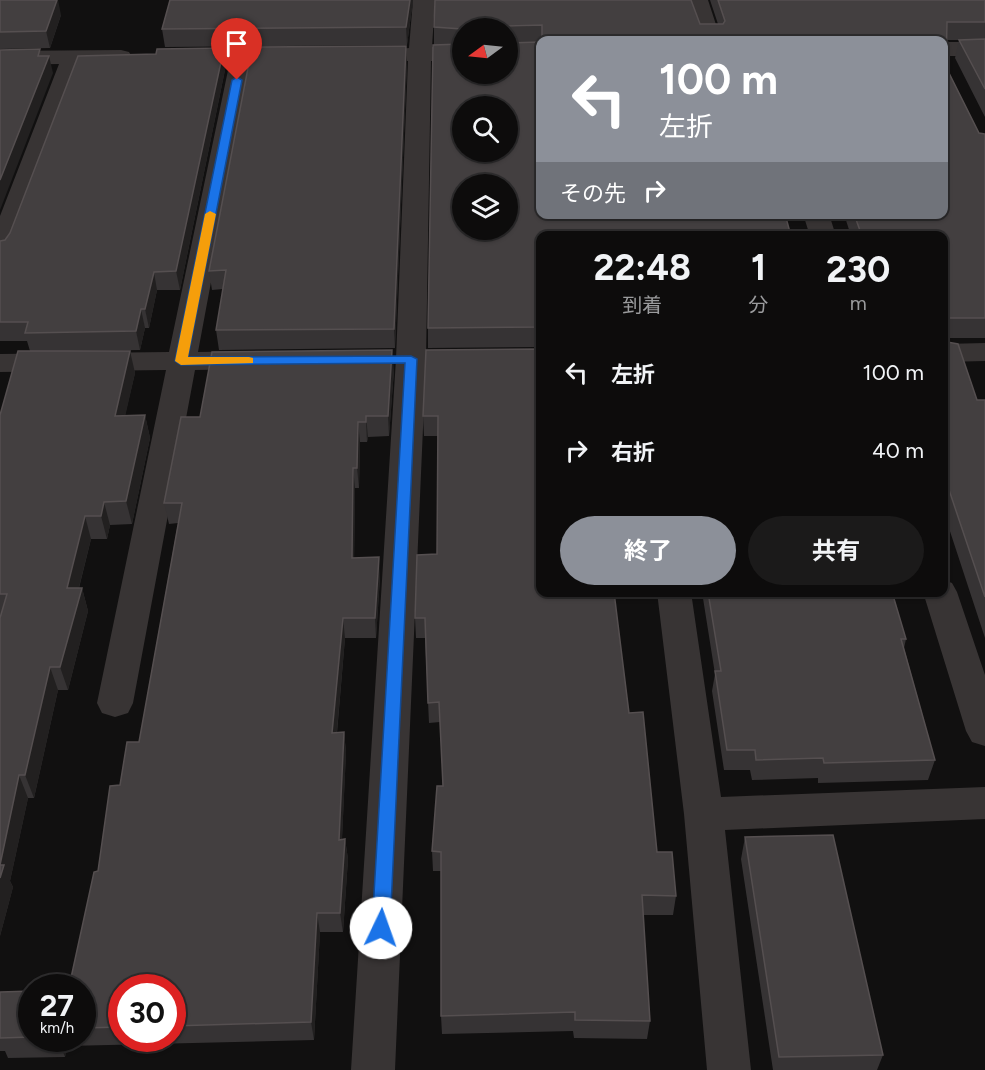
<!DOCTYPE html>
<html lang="ja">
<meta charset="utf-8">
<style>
body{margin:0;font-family:Figtree,"Noto Sans JP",sans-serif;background:#1b1a1a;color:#f1f3f6;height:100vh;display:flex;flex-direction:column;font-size:22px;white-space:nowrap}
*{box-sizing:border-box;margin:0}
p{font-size:20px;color:#9a9b9d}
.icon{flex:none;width:33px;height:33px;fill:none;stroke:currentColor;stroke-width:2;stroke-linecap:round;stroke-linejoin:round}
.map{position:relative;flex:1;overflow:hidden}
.sheet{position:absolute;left:536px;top:231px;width:412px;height:366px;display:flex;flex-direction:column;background:#0d0c0c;border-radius:12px;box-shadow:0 2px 4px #0004,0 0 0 2px #2d2c2d}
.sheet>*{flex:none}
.top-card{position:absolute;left:536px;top:36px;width:412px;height:183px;border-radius:12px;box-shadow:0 2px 4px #0004,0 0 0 2px #2d2c2d;background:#8c9099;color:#fff;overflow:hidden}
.needle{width:39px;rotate:255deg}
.controls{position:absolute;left:452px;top:18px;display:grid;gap:12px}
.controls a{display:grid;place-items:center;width:66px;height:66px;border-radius:50%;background:#0d0c0c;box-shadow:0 2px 4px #0004,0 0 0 2px #2d2c2d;font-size:30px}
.speed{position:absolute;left:18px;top:974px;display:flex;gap:12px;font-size:30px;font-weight:700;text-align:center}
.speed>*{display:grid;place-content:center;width:78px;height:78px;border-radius:50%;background:#0d0c0c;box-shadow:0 2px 4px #0004,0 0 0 2px #2d2c2d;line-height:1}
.speed small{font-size:15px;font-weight:400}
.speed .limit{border:9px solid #d22;background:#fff;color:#111}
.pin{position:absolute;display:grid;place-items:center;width:51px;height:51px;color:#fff;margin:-62px -26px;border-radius:50% 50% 50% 0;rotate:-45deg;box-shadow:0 0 6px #0007}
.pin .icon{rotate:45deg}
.me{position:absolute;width:66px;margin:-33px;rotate:3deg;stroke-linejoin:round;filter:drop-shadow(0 0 4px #0008)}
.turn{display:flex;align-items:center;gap:21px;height:126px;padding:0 24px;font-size:27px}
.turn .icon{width:78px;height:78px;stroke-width:2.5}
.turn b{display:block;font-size:42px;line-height:51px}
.then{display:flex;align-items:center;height:57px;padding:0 24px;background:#0003;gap:12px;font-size:22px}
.eta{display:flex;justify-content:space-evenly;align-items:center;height:102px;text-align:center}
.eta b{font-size:36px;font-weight:700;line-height:42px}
.action{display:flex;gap:12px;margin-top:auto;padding:12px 24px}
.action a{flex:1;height:69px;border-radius:36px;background:#8c9099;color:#fff;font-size:24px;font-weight:700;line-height:69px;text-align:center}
.action a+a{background:#1b1a1a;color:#f1f3f6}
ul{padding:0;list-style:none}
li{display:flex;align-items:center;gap:18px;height:78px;padding:0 24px}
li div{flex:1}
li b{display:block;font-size:22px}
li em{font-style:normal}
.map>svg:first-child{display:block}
</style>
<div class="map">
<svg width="985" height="1070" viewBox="0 0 985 1070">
<rect width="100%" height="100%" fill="#111010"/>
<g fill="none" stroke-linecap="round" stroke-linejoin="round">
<!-- minor -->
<g fill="#383434" fill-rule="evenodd">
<polygon points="413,0 435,0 432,47 462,47 462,61 431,61 426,359 395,1070 351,1070 396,359 408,61 390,60 387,55 390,50 409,48"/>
<polygon points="686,0 708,0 721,40 699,40"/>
<rect x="944" y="42" width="41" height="14"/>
<polygon points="242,49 250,51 253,56 198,352 256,351 266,354 271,360 266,366 256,369 195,370 133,703 128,713 115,717 102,713 97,703 166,370 0,372 0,354 169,352 231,56 234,51"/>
<polygon points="121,50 129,52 132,57 129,62 82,64 13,250 9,256 0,258 0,216 59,64 0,65 0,51"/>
<polygon points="606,214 632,214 636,236 610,236"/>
<polygon points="803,214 829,214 836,236 810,236"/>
<polygon points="985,343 985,361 944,362 944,344"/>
<polygon points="944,580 952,583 957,592 985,675 985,746 972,742 966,731 923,592 944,592"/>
<polygon points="657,592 691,592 721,797 985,787 985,819 725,830 751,1070 707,1070 684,814"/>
</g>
</g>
<!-- wall -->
<g fill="#363334" fill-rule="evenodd">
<polygon points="0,0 61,15 50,48 0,49"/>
<polygon points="170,0 413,0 407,45 165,47 162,29"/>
<path d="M710,0h275v117l-30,-59 4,-18h-13v27l33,66 6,1v204h-38v4l30,58h8v238l-41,-125v-277h-93l-7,-22h100v-174h-404v174l70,4h24v-4h151l-245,22v111l-112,1v-20l6,-283v-18l284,-3zM462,28h45v46h-45z"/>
<polygon points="224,48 226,65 180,290 157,290 149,328 145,328 140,350 68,351 130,351 135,373 125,415 145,415 150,438 132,524 110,525 107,539 91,539 79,588 82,588 88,611 68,690 58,690 34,798 28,798 10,881 13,887 0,936 0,415 30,351 27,341 0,341 0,241 5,240 156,54"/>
<polygon points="407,63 395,348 219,350 216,330 223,289 212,290 209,271"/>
<polygon points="540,349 629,713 657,852 676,896 673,915 643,915 650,1021 647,1039 574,1038 573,1031 442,1034 441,1016 441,871 433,871 432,851 443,786 440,722 429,723 425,638 416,638 415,618 437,554 438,436 424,436 423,416"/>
<path d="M394,370l-5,66 -21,1 -1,5h-7l-1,46h-4l-1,70 26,19 -4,61h-31l-8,95 7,-1 2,20 -4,87h3l3,20 -5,73h-23l-6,108 -247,6v-1l-2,12 -57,1 -3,-7h-5v-59l32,-1v47h50v-51l16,-116 22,-86 19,-43 39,-219 -9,1 -5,-21 36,-86zM122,987h50v51h-50z"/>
<polygon points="702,592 892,592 906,639 904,648 935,760 928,780 818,783 818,778 752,780 750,770 724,770 712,691 715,674"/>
<polygon points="745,837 883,1055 877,1070 773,1070 741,859"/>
</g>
<!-- shaded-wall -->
<g fill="#222020">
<polygon points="57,0 58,0 61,15 50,48 46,31"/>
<polygon points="410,0 413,0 407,45 406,27"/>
<polygon points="406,46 407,63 395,348 394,329"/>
<polygon points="224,48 226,65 180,290 176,271"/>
<polygon points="49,56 53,73 0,210 0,180"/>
<polygon points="154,272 157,290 149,328 145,309"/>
<polygon points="141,309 145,328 140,350 136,331"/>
<polygon points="392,350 394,370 389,436 388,416"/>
<polygon points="130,351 135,373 120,439 115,416"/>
<polygon points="145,415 150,438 132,524 126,501"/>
<polygon points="366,416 368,437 367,442 366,422"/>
<polygon points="358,422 360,442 359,488 357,468"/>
<polygon points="353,468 355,488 354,578 352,558"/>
<polygon points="104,502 110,525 107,539 101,516"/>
<polygon points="85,516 91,539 73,611 67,588"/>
<polygon points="379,557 380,577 376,638 375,618"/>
<polygon points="82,588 88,611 68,690 60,667"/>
<polygon points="343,618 345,638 335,753 332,733"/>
<polygon points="50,667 58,690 34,798 25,775"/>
<polygon points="344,732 346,752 341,859 339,840"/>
<polygon points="19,775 28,798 10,881 13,887 0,936 0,865"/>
<polygon points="345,839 348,859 343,932 340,913"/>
<polygon points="317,913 320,932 314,1040 311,1022"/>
<polygon points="57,1038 64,1038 67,1045 65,1057"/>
</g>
<!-- building -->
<g fill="#433f40" stroke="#554f50" stroke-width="1.5" fill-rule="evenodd">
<polygon points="0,0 57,0 46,31 0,32"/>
<polygon points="170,0 410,0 406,27 162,29"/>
<polygon points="435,0 691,0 700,24 723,24 725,21 718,0 985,0 985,22 947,22 946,67 979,133 985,134 985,318 949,318 947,342 958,344 977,400 985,400 985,597 944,475 944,236 862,236 854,214 944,214 944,40 542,40 542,25 506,26 506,28 462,29 434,27"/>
<polygon points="985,39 985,89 959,40"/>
<path d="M540,42v172h69l1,4h29v-4h146l6,22h-251v91l-112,1 5,-283 29,-1v30h45v-31zM462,106h45v46h-45zM462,184h45v46h-45z"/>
<polygon points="406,46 394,329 216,330 226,270 209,271 252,47"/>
<polygon points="224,48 176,271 154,272 145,309 141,309 136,331 25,333 28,322 0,322 0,241 5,240 10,233 78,56 156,54 157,49"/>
<polygon points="40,49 38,56 49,56 0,180 0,50"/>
<polygon points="540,349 540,592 614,592 629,713 643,712 657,852 672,852 676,896 642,895 650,1021 575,1020 575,1012 441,1016 441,852 432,851 437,786 443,786 439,702 428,703 425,618 415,618 417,555 437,554 438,416 423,416 426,350"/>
<polygon points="392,350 388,416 366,416 366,422 358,422 357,468 353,468 352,558 379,557 375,618 343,618 332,733 344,732 339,840 345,839 340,913 317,913 311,1022 172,1026 172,987 122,987 122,1027 82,1028 82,987 69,987 94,872 98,871 110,786 120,785 127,742 139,742 182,503 164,503 181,417 200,417 212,352"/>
<polygon points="18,351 130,351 115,416 145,415 126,501 104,502 101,516 85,516 67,588 82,588 60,667 50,667 25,775 19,775 0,865 4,865 0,878 0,618 7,594 0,594 0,415"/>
<polygon points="708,592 892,592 906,639 901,639 935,760 824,763 823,758 756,760 755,750 727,750 715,671 721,671"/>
<polygon points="833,835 883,1055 779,1057 745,837"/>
<polygon points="32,991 32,1037 0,1038 0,992"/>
</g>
<!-- route -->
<polygon fill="#1a73e8" stroke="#114b97" stroke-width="1.5" points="237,77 242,80 188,357 411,356 417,359 390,928 387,933 381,936 375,933 372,928 405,363 181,365 175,361 232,80"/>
<!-- slow -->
<polygon fill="#f59e0b" points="210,211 216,214 188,357 249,357 253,358 253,363 181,365 175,361 205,214"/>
</svg>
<div class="controls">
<a><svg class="needle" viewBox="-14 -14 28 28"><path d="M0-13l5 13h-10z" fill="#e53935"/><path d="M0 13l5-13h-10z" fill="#9a9b9d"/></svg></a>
<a><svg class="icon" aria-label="search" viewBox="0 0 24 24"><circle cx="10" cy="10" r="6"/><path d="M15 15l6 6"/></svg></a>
<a><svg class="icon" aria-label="layers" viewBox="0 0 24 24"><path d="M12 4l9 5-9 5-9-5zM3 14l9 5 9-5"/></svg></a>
</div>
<div class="speed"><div>27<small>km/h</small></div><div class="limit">30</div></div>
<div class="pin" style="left:237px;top:80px;background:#d93025"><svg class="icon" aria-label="arrive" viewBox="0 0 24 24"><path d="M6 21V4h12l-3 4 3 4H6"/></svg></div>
<svg class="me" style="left:381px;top:928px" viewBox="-20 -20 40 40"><circle r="19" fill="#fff"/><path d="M0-13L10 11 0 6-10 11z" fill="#1a73e8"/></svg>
<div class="top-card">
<div class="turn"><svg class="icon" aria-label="left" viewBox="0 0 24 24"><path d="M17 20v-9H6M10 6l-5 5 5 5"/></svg><div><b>100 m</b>左折</div></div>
<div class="then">その先<svg class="icon" aria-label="right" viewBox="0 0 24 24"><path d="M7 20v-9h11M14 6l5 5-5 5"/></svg></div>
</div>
<section class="sheet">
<div class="eta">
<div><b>22:48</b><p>到着</p></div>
<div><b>1</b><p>分</p></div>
<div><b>230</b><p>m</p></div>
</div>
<ul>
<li><svg class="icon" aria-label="left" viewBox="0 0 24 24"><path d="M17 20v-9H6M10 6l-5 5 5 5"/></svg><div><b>左折</b></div><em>100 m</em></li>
<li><svg class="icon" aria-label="right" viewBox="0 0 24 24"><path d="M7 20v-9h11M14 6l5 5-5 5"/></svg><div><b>右折</b></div><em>40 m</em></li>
</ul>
<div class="action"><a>終了</a><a>共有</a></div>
</section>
</div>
